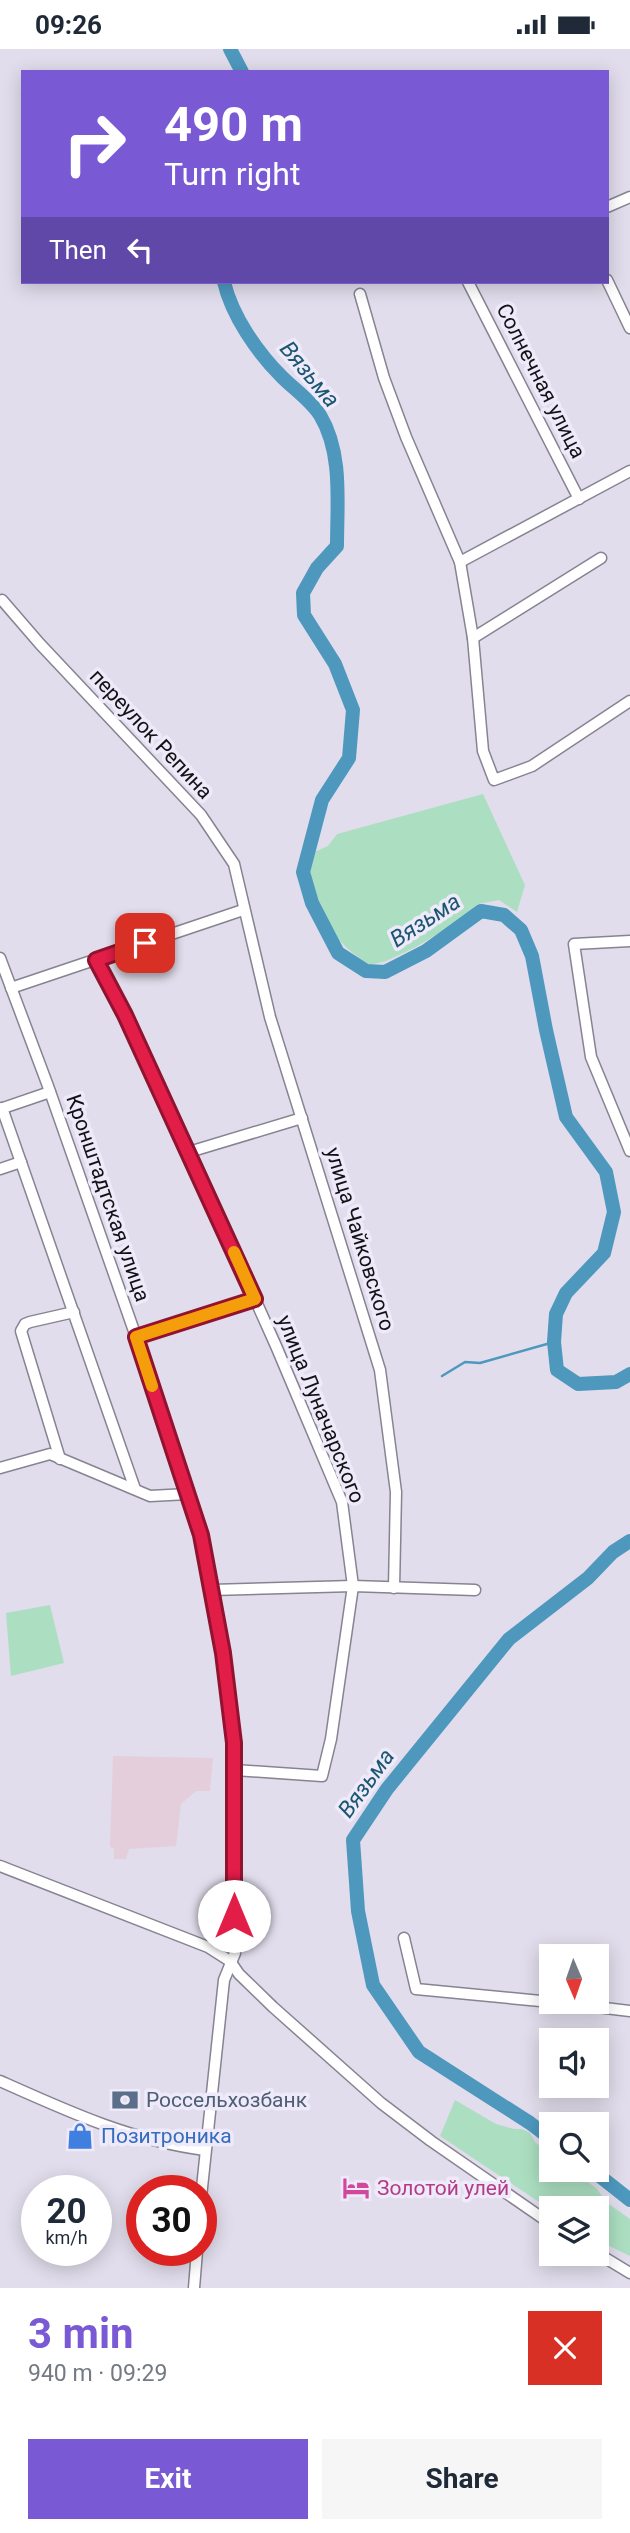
<!DOCTYPE html>
<meta charset="utf-8">
<style>
body{margin:0;font-family:Roboto,sans-serif;background:#f6f6f7;color:#1f2937;height:100vh;display:flex;flex-direction:column;font-size:26px;white-space:nowrap}
*{box-sizing:border-box;margin:0}
p{font-size:23px;color:#747a83}
.icon{flex:none;width:38px;height:38px;fill:none;stroke:currentColor;stroke-width:2;stroke-linecap:round;stroke-linejoin:round}
.map{position:relative;height:2239px;overflow:hidden}
.details{display:flex;flex-direction:column;background:#fff;flex:1}
.details>*{flex:none}
.banner{position:absolute;left:21px;top:21px;width:588px;height:214px;border-radius:0px;box-shadow:0 4px 18px #0003;background:#795ad4;color:#fff;overflow:hidden}
.needle{width:46px;rotate:178deg}
.controls{position:absolute;left:539px;top:1895px;display:grid;gap:14px}
.controls a{display:grid;place-items:center;width:70px;height:70px;border-radius:0px;background:#fff;box-shadow:0 4px 18px #0003;font-size:35px}
.speed{position:absolute;left:21px;top:2126px;display:flex;gap:14px;font-size:35px;font-weight:700;text-align:center}
.speed>*{display:grid;place-content:center;width:91px;height:91px;border-radius:50%;background:#fff;box-shadow:0 4px 18px #0003;line-height:1}
.speed small{font-size:18px;font-weight:400}
.speed .limit{border:10px solid #d22;background:#fff;color:#111}
.pin{position:absolute;display:grid;place-items:center;width:60px;height:60px;color:#fff;margin:-30px;border-radius:14px;box-shadow:0 4px 10px #0006}
.me{position:absolute;width:77px;margin:-38px;rotate:0deg;stroke-linejoin:round;filter:drop-shadow(0 0 5px #0008)}
.turn{display:flex;align-items:center;gap:24px;height:147px;padding:0 28px;font-size:32px}
.turn .icon{width:91px;height:91px;stroke-width:2.5}
.turn b{display:block;font-size:49px;line-height:60px}
.then{display:flex;align-items:center;height:66px;padding:0 28px;background:#0003;gap:14px;font-size:26px}
.round{display:grid;place-items:center;flex:none;width:74px;height:74px;border-radius:0px;background:#f6f6f7}
.headline{display:flex;align-items:center;justify-content:space-between;height:119px;padding:0 28px}
h1{font-size:42px;font-weight:700;line-height:52px;color:#795ad4}
.button{display:flex;gap:14px;margin-top:auto;padding:14px 28px}
.button a{flex:1;height:80px;border-radius:0px;background:#795ad4;color:#fff;font-size:28px;font-weight:700;line-height:80px;text-align:center}
.button a+a{background:#f6f6f7;color:#1f2937}
.status{display:flex;justify-content:space-between;align-items:center;height:49px;padding:0 35px;background:#fff;direction:ltr}
.status svg{height:19px;fill:currentColor}
.map>svg:first-child{display:block}
</style>
<div class="status"><b>09:26</b><svg viewBox="0 0 49 12"><path d="M0 12V9h3v3zM5 12V6h3v6zM10 12V3h3v9zM15 12V0h3v12zM26 1h20v11H26zM47 4h2v5h-2z"/></svg></div>
<div class="map">
<svg width="630" height="2239" viewBox="0 0 630 2239">
<rect width="100%" height="100%" fill="#e1ddec"/>
<!-- industrial -->
<polygon fill="#e4cedb" points="113,1707 213,1709 210,1742 196,1742 181,1755 176,1797 129,1800 126,1810 114,1810 114,1799 110,1798"/>
<!-- green -->
<g fill="#acdfc1">
<path d="M483,745l42,91 -8,27 -18,-12 -21,4 -29,23 -33,20 -30,14 -16,4c-37,-21 -69,-68 -58,-112l16,-7 9,-12z"/>
<polygon points="50,1556 64,1614 11,1627 6,1564"/>
<polygon points="455,2051 496,2075 514,2080 522,2080 530,2084 535,2093 551,2106 551,2121 572,2121 597,2140 606,2153 630,2170 630,2207 597,2191 597,2160 551,2161 440,2087"/>
</g>
<g fill="none" stroke-linecap="round" stroke-linejoin="round">
<!-- stream -->
<polyline stroke="#4e98be" stroke-width="2.5" points="442,1327 465,1313 480,1314 554,1293"/>
<!-- river -->
<g stroke="#4e98be" stroke-width="14">
<polyline points="230,0 242,23"/>
<path d="M224,233c8,34 33,70 58,95 12,12 29,24 38,38 23,38 17,88 17,131l-20,22 -14,25 1,22 31,49 18,46 -4,48 -27,42 -19,72 9,31 26,50 28,18 19,1 41,-21 55,-40 23,4 17,15 11,26 14,74 20,87 40,55 8,40 -10,41 -38,40 -10,21 -2,28 3,28 21,14 38,-2 14,-8"/>
<polyline points="551,2090 530,2074 419,2003 373,1936 358,1862 353,1791 387,1740 509,1590 588,1529 613,1503 630,1492"/>
<polyline points="592,2121 630,2151"/>
</g>
<defs>
<g id="minor">
<polyline points="607,158 630,148"/>
<polyline points="607,231 630,279"/>
<polyline points="468,233 579,450"/>
<polyline points="360,245 384,329 406,388 460,513 473,589 483,702 494,731 532,717 630,652"/>
<polyline points="460,513 630,422"/>
<polyline points="2,551 40,595 201,766 234,815 270,968 380,1321 396,1443 394,1539"/>
<polyline points="473,589 601,509"/>
<polyline points="630,892 574,895 591,1008 630,1102"/>
<polyline points="0,909 48,1037 134,1282 201,1486 223,1604 234,1694 235,1904 224,1931 201,2148"/>
<polyline points="96,911 125,966 189,1103 276,1297 342,1453 353,1537 331,1690 322,1727 235,1721"/>
<polyline points="11,939 243,861"/>
<polyline points="2,1059 135,1440"/>
<polyline points="0,1060 50,1043"/>
<polyline points="189,1103 302,1069"/>
<polyline points="0,1120 21,1113"/>
<polyline points="136,1288 255,1250"/>
<polyline points="60,1410 21,1282 25,1275 30,1273 74,1263"/>
<polyline points="0,1419 50,1405 150,1447 188,1445"/>
<polyline points="212,1541 353,1537 475,1541"/>
<polyline points="0,1817 208,1898 230,1912 239,1925 273,1958 381,2054 431,2092 551,2175"/>
<polyline points="404,1889 416,1940 551,1953"/>
<polyline points="555,1953 630,1962"/>
<path d="M0,2032c67,30 132,60 205,69"/>
<polyline points="597,2204 630,2224"/>
<polyline points="194,2239 197,2202"/>
</g>
</defs>
<!-- minor casing -->
<use href="#minor" stroke="#878391" stroke-width="13"/>
<!-- minor -->
<use href="#minor" stroke="#fff" stroke-width="10"/>
</g>
<g fill="none" stroke-linecap="round" stroke-linejoin="round">
<defs>
<polyline id="route" points="145,894 96,911 125,966 255,1250 136,1288 201,1486 223,1604 234,1694 234,1867"/>
</defs>
<!-- route casing -->
<use href="#route" stroke="#92132f" stroke-width="18"/>
<!-- route -->
<use href="#route" stroke="#e11d48" stroke-width="12"/>
<!-- slow -->
<polyline stroke="#f59e0b" stroke-width="12" points="152,1337 136,1288 255,1250 234,1203"/>
</g>
<!-- icons -->
<defs>
<symbol id="bank-bare" viewBox="-9 -9 18 18"><path d="M-6-4H6V4H-6ZM0-2.3a2.3 2.3 0 1 0 0 4.6a2.3 2.3 0 1 0 0-4.6Z" fill="#5c6f8a" stroke="#eeeaf9" stroke-width="2.5" paint-order="stroke"/></symbol>
<symbol id="shop-bare" viewBox="-9 -9 18 18"><path d="M-5-2.5h2.3a2.7 3.5 0 0 1 5.4 0H5L5.5 6h-11ZM-1.5-2.5h3a1.5 2.3 0 0 0-3 0Z" fill="#3f7fe0" stroke="#eeeaf9" stroke-width="2.5" paint-order="stroke"/></symbol>
<symbol id="hotel-bare" viewBox="-9 -9 18 18"><path d="M-6-4.5h1.5V1H6V5H4.5V3h-9V5H-6ZM-4 0a1.8 1.8 0 1 1 3.6 0ZM.5 0V-2.5h3Q6-2.5 6 0Z" fill="#d1479c" stroke="#eeeaf9" stroke-width="2.5" paint-order="stroke"/></symbol>
</defs>
<g fill-rule="evenodd">
<use href="#bank-bare" x="106" y="2032" width="38" height="38"/>
<use href="#shop-bare" x="61" y="2068" width="38" height="38"/>
<use href="#hotel-bare" x="337" y="2120" width="38" height="38"/>
</g>
<g text-anchor="middle" stroke-width="7" stroke-linejoin="round" paint-order="stroke">
<!-- street labels -->
<g font-size="21" fill="#131116" stroke="#eeeaf9">
<text transform="translate(541 332) rotate(63)" y="7">Солнечная улица</text>
<text transform="translate(151 685) rotate(47)" y="7">переулок Репина</text>
<text transform="translate(108 1149) rotate(71)" y="7">Кронштадтская улица</text>
<text transform="translate(360 1190) rotate(73)" y="7">улица Чайковского</text>
<text transform="translate(321 1360) rotate(68)" y="7">улица Луначарского</text>
</g>
<!-- service labels -->
<g font-size="21" fill="#4e5e75" stroke="#eeeaf9" text-anchor="start">
<text x="146" y="2058">Россельхозбанк</text>
</g>
<!-- shop labels -->
<g font-size="21" fill="#366cbe" stroke="#eeeaf9" text-anchor="start">
<text x="101" y="2094">Позитроника</text>
</g>
<!-- hotel labels -->
<g font-size="21" fill="#b23c85" stroke="#eeeaf9" text-anchor="start">
<text x="377" y="2146">Золотой улей</text>
</g>
<!-- water labels -->
<g font-size="23" font-style="italic" fill="#1c5671" stroke="#eeeaf9">
<text transform="translate(310 325) rotate(50)" y="8">Вязьма</text>
<text transform="translate(425 871) rotate(-33)" y="8">Вязьма</text>
<text transform="translate(366 1734) rotate(-54)" y="8">Вязьма</text>
</g>
</g>
</svg>
<div class="controls">
<a><svg class="needle" viewBox="-14 -14 28 28"><path d="M0-13l5 13h-10z" fill="#e53935"/><path d="M0 13l5-13h-10z" fill="#747a83"/></svg></a>
<a><svg class="icon" aria-label="sound" viewBox="0 0 24 24"><path d="M4 9h4l5-4v14l-5-4H4zM17 9q2 3 0 6"/></svg></a>
<a><svg class="icon" aria-label="search" viewBox="0 0 24 24"><circle cx="10" cy="10" r="6"/><path d="M15 15l6 6"/></svg></a>
<a><svg class="icon" aria-label="layers" viewBox="0 0 24 24"><path d="M12 4l9 5-9 5-9-5zM3 14l9 5 9-5"/></svg></a>
</div>
<div class="speed"><div>20<small>km/h</small></div><div class="limit">30</div></div>
<div class="pin" style="left:145px;top:894px;background:#d93025"><svg class="icon" aria-label="arrive" viewBox="0 0 24 24"><path d="M6 21V4h12l-3 4 3 4H6"/></svg></div>
<svg class="me" style="left:234px;top:1867px" viewBox="-20 -20 40 40"><circle r="19" fill="#fff"/><path d="M0-13L10 11 0 6-10 11z" fill="#e11d48"/></svg>
<div class="banner">
<div class="turn"><svg class="icon" aria-label="right" viewBox="0 0 24 24"><path d="M7 20v-9h11M14 6l5 5-5 5"/></svg><div><b>490 m</b>Turn right</div></div>
<div class="then">Then<svg class="icon" aria-label="left" viewBox="0 0 24 24"><path d="M17 20v-9H6M10 6l-5 5 5 5"/></svg></div>
</div>
</div>
<section class="details">
<div class="headline"><div><h1>3 min</h1><p>940 m · 09:29</p></div><a class="round" style="background:#d93025;color:#fff"><svg class="icon" aria-label="close" viewBox="0 0 24 24"><path d="M6 6l12 12M18 6L6 18"/></svg></a></div>
<div class="button"><a>Exit</a><a>Share</a></div>
</section>
